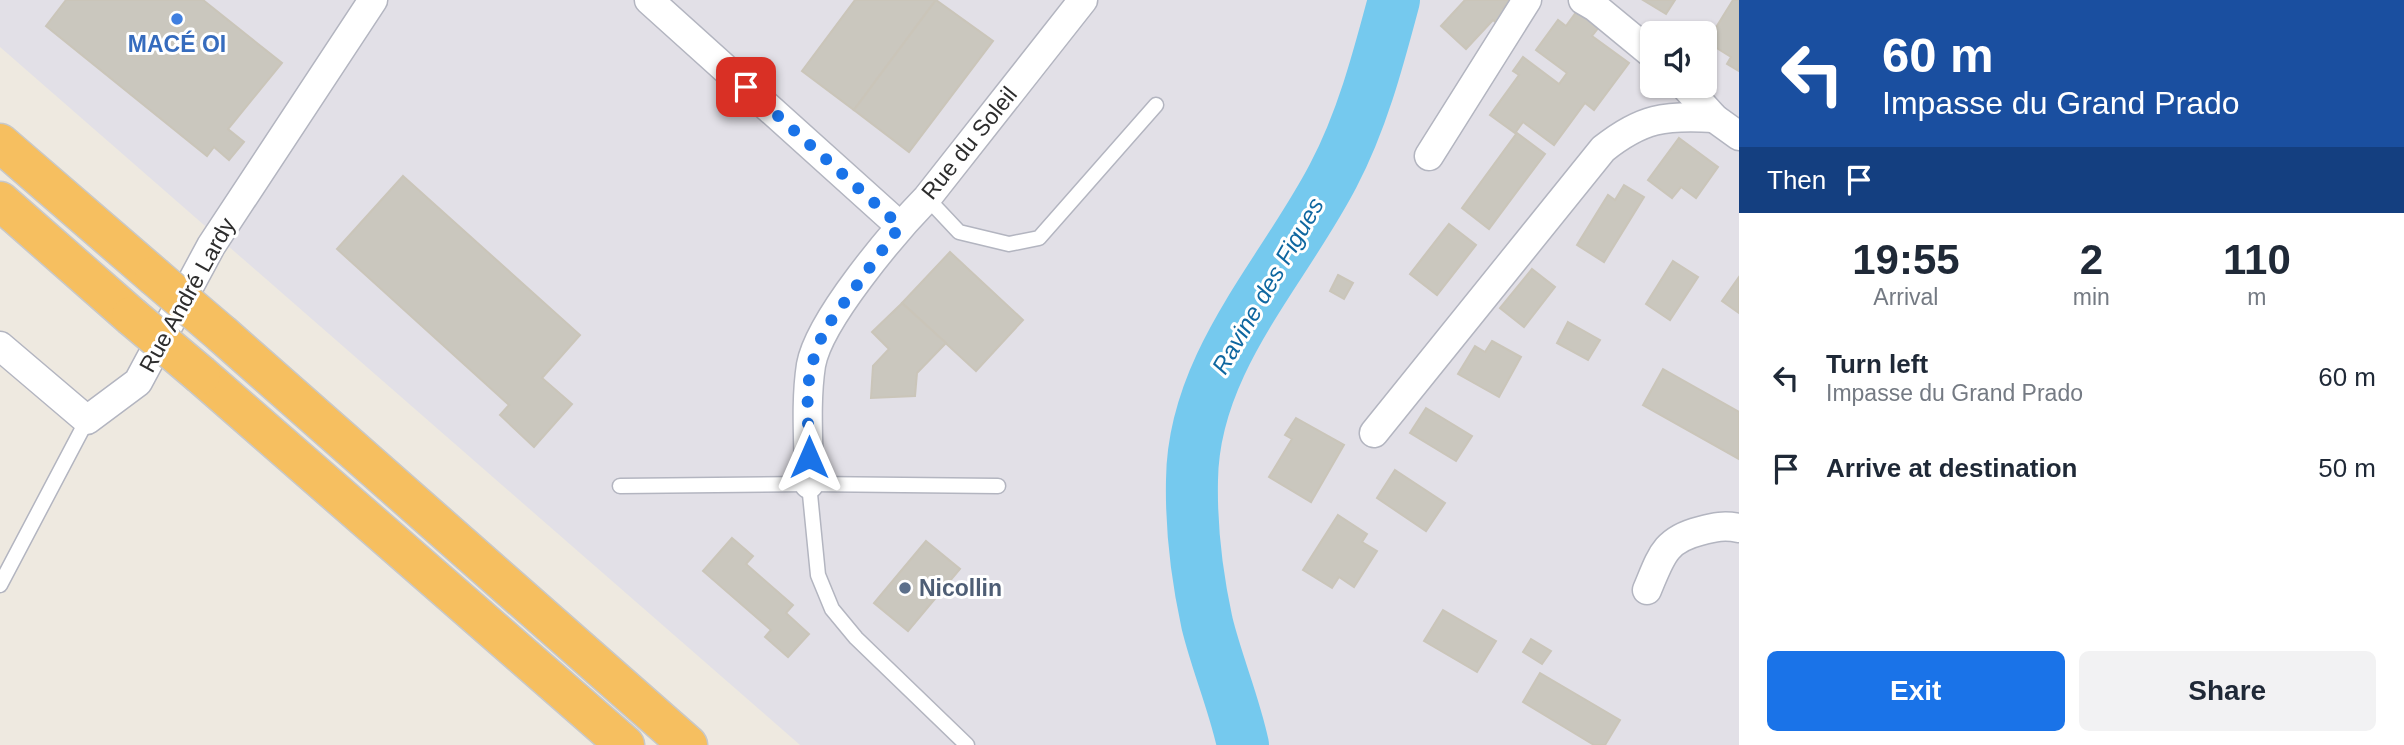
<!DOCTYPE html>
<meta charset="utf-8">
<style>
body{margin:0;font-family:Helvetica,sans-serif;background:#f2f2f3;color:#1f2937;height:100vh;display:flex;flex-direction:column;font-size:26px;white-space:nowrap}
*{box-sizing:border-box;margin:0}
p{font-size:23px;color:#747a83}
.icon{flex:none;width:38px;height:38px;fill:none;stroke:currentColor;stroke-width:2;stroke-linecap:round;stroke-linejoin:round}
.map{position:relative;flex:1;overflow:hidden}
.panel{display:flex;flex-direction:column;background:#fff;width:665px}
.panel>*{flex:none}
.guide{background:#1a4fa0;color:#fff;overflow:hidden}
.buttons{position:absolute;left:1640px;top:21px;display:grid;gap:14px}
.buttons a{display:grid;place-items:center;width:77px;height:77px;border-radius:10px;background:#fff;box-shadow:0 2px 5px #0004;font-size:35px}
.pin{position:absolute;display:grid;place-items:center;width:60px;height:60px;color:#fff;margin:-30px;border-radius:14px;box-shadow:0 4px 10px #0006}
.me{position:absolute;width:77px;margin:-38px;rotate:0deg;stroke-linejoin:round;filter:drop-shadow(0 0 5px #0008)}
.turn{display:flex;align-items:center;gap:24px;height:147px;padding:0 28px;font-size:32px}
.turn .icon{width:91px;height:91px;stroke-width:2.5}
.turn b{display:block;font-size:49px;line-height:60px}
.then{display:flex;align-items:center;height:66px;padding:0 28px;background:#0003;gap:14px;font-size:26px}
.eta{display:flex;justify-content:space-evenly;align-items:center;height:119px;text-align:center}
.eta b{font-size:42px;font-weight:800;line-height:49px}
.cta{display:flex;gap:14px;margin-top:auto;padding:14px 28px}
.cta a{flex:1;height:80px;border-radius:10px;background:#1a73e8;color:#fff;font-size:28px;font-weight:800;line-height:80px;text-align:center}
.cta a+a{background:#f2f2f3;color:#1f2937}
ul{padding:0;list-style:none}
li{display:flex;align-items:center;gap:21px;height:91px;padding:0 28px}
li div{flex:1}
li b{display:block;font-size:26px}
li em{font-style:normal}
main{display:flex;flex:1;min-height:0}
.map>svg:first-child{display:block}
</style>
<main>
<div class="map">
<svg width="1739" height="745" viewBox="0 0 1739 745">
<rect width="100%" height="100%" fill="#eee9e0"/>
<!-- industrial -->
<path fill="#e2e0e7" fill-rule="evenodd" d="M0,0h1739v745h-939l-800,-698zM1652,33h52v53h-52z"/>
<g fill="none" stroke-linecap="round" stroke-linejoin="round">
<!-- river -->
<path stroke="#75c9ee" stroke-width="52" d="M1243,745c-9,-42 -26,-81 -36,-122 -10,-46 -16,-96 -15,-143 1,-117 90,-206 141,-304 29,-55 45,-116 61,-176"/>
</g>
<!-- building -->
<g fill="#cac7be" stroke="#cac5b9" stroke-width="2">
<polygon points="66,0 203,0 282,63 228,129 244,142 229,160 214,147 207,156 46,26"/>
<polygon points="855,0 936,0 854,110 802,71"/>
<polygon points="936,0 993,41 909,152 854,110"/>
<polygon points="1465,0 1511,0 1503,8 1512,16 1501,27 1493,20 1466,49 1441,26"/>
<polygon points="1643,0 1675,0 1666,14"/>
<polygon points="1733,0 1739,0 1739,71 1727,64 1731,57 1707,42"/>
<polygon points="1577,11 1599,27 1592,36 1629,63 1594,110 1585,103 1554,145 1523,122 1515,133 1490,115 1519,75 1513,71 1523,57 1559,84 1567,73 1536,50 1558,20 1566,26"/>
<polygon points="1517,133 1545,154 1489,229 1462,208"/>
<polygon points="1679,138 1718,167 1696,198 1681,187 1672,198 1648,180"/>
<polygon points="403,176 580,335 542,378 572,404 534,447 500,415 509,405 337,249"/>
<polygon points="1624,185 1644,197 1604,262 1577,245 1608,195 1615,200"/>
<polygon points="1449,224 1476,245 1437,295 1410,274"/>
<polygon points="950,252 1023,320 976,371 902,303"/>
<polygon points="1673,261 1698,277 1670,320 1646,304"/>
<polygon points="1532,269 1555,287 1524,327 1500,308"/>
<polygon points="1338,275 1353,283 1344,299 1330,291"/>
<polygon points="1739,277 1739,313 1722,301"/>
<polygon points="902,303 946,343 917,373 915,396 871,398 873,366 889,349 872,332"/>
<polygon points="1568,322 1600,340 1588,360 1557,343"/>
<polygon points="1492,341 1521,357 1499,397 1458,374 1475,346 1485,352"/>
<polygon points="1663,369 1739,412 1739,459 1643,405"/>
<polygon points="1426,408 1472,436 1456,461 1410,433"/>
<polygon points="1296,418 1344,445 1311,502 1269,477 1292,439 1285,435"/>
<polygon points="1395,470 1445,503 1426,531 1377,498"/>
<polygon points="1338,515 1367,534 1362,542 1377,551 1354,587 1339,577 1332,588 1303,570"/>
<polygon points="732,538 753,556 746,564 793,605 786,613 809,634 788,657 765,637 771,630 703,571"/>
<polygon points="926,541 960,569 908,631 874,603"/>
<polygon points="1443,610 1496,641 1477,672 1424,641"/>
<polygon points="1531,639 1551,651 1542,664 1523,652"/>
<polygon points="1540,673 1620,720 1605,745 1594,745 1523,702"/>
</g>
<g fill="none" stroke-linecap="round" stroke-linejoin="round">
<defs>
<g id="service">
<polyline points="927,198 959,232 1009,244 1039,238 1156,105"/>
<polyline points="809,484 818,575 832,609 856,638 967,745"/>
<polyline points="620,486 809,484 998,486"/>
<polyline points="0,585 87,420"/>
</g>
<g id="minor">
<polyline points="649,0 900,226"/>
<polyline points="1583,0 1595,7 1652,54"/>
<polyline points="1685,86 1714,118 1739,136"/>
<polyline points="1429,156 1527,0"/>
<polyline points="0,346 87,420 138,382 211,246 373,0"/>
<path d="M1374,433l229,-284c39,-31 62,-34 111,-31"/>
<path d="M809,484c0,-39 -4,-80 2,-119 8,-45 83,-133 116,-167l156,-198"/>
<path d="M1647,590c14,-33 17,-50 53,-59 15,-4 24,-6 39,-3"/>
</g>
<g id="trunk">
<polyline points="0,143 154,276"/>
<polyline points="0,201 131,316"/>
<polyline points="223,335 688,745"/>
<polyline points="201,375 625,745"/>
</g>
</defs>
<!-- service casing -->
<use href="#service" stroke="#b3b5c0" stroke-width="17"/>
<!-- minor casing -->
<use href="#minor" stroke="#b3b5c0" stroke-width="31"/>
<!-- trunk casing -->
<use href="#trunk" stroke="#c8c8c8" stroke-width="41"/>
<!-- service -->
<use href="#service" stroke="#fff" stroke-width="14"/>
<!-- minor -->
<use href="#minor" stroke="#fff" stroke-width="28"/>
<!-- trunk -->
<use href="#trunk" stroke="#f6bf60" stroke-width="38"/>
<defs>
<g id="trunk-bridge">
<polyline points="154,276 223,335"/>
<polyline points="131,316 201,375"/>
</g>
</defs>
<!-- trunk-bridge casing -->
<use href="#trunk-bridge" stroke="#c8c8c8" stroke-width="41" stroke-linecap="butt"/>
<!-- trunk-bridge -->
<use href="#trunk-bridge" stroke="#f6bf60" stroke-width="38"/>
</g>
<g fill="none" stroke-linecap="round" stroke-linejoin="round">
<!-- route -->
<path stroke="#1a73e8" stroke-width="12" stroke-dasharray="0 21.6" d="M746,87l154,139 -75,103c-4,10 -9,21 -12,32 -9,27 -4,67 -4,96"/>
</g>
<!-- markers -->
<circle fill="#3f7fe0" stroke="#fff" stroke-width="2.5" cx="177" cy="19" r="7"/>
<circle fill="#5c6f8a" stroke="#fff" stroke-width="2.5" cx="905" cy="588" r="7"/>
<g text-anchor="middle" stroke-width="6" stroke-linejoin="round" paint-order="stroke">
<!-- shop labels -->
<g font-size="23" font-weight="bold" fill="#366cbe" stroke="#fff">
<text x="177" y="52">MACÉ OI</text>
</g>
<!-- street labels -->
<g font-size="23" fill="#2d2d2d" stroke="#fff">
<text transform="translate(969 143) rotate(-51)" y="8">Rue du Soleil</text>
<text transform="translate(187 295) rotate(-61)" y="8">Rue André Lardy</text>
</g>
<!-- service labels -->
<g font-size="23" font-weight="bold" fill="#4e5e75" stroke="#fff" text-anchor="start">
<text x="919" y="596">Nicollin</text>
</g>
<!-- water labels -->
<g font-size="24" font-style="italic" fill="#0f67a0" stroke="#fff">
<text transform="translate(1268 286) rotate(-60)" y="8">Ravine des Figues</text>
</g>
</g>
</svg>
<div class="buttons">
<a><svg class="icon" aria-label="sound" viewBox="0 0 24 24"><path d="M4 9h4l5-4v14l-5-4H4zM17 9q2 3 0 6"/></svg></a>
</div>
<div class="pin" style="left:746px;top:87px;background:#d93025"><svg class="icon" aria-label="arrive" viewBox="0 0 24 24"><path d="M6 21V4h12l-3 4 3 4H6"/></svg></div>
<svg class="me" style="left:809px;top:457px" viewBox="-20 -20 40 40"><path d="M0-17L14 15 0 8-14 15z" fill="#1a73e8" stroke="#fff" stroke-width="4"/></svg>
</div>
<section class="panel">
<div class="guide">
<div class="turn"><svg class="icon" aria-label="left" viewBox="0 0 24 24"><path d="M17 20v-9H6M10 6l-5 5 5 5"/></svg><div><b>60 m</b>Impasse du Grand Prado</div></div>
<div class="then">Then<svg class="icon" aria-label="arrive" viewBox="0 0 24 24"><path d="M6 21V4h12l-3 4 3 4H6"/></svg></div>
</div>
<div class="eta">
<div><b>19:55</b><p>Arrival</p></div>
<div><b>2</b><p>min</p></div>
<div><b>110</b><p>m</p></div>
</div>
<ul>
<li><svg class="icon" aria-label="left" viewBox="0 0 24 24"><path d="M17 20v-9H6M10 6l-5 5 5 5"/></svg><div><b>Turn left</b><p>Impasse du Grand Prado</p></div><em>60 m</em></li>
<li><svg class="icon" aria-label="arrive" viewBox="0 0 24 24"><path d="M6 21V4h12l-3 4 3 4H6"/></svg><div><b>Arrive at destination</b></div><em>50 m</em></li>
</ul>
<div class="cta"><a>Exit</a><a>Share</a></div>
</section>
</main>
